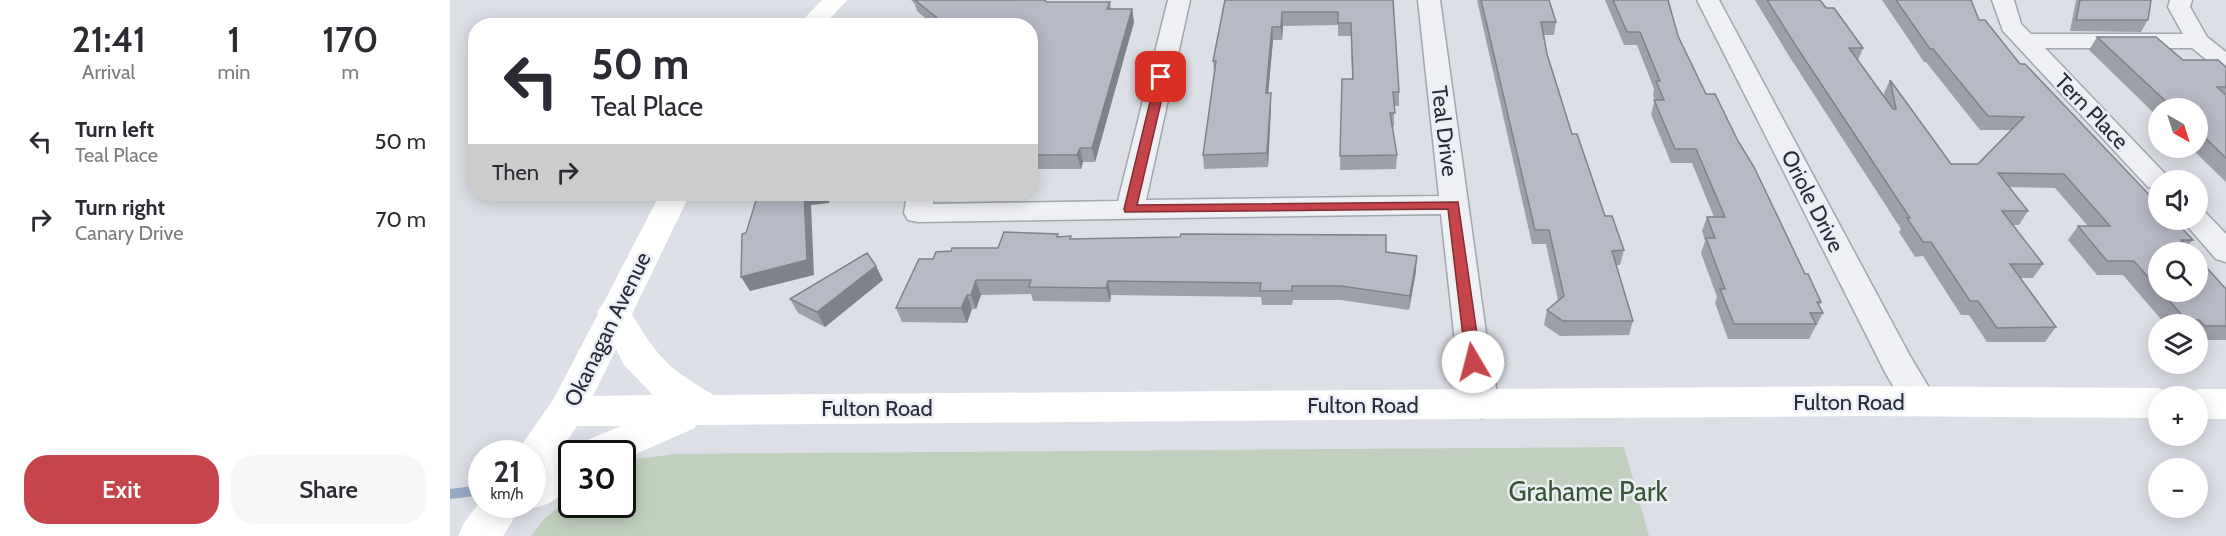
<!DOCTYPE html>
<meta charset="utf-8">
<style>
body{margin:0;font-family:Cabin,sans-serif;background:#f7f7f7;color:#2b2b33;height:100vh;display:flex;flex-direction:column;font-size:22px;white-space:nowrap}
*{box-sizing:border-box;margin:0}
p{font-size:20px;color:#7c7c81}
.icon{flex:none;width:33px;height:33px;fill:none;stroke:currentColor;stroke-width:2;stroke-linecap:round;stroke-linejoin:round}
.map{position:relative;flex:1;overflow:hidden}
.details{display:flex;flex-direction:column;background:#fff;width:450px}
.details>*{flex:none}
.banner{position:absolute;left:18px;top:18px;width:570px;height:183px;border-radius:24px;box-shadow:0 3px 15px #0003;background:#fff;color:#2b2b33;overflow:hidden}
.needle{width:39px;rotate:141deg}
.controls{position:absolute;left:1698px;top:98px;display:grid;gap:12px}
.controls a{display:grid;place-items:center;width:60px;height:60px;border-radius:50%;background:#fff;box-shadow:0 3px 15px #0003;font-size:30px}
.speed{position:absolute;left:18px;top:440px;display:flex;gap:12px;font-size:30px;font-weight:700;text-align:center}
.speed>*{display:grid;place-content:center;width:78px;height:78px;border-radius:50%;background:#fff;box-shadow:0 3px 15px #0003;line-height:1}
.speed small{font-size:15px;font-weight:400}
.speed .limit{border:3px solid #111;border-radius:9px;background:#fff;color:#111}
.pin{position:absolute;display:grid;place-items:center;width:51px;height:51px;color:#fff;margin:-26px;border-radius:12px;box-shadow:0 3px 9px #0006}
.me{position:absolute;width:66px;margin:-33px;rotate:352deg;stroke-linejoin:round;filter:drop-shadow(0 0 4px #0008)}
.turn{display:flex;align-items:center;gap:21px;height:126px;padding:0 24px;font-size:27px}
.turn .icon{width:78px;height:78px;stroke-width:2.5}
.turn b{display:block;font-size:42px;line-height:51px}
.then{display:flex;align-items:center;height:57px;padding:0 24px;background:#0003;gap:12px;font-size:22px}
.eta{display:flex;justify-content:space-evenly;align-items:center;height:102px;text-align:center}
.eta b{font-size:36px;font-weight:600;line-height:42px}
.action{display:flex;gap:12px;margin-top:auto;padding:12px 24px}
.action a{flex:1;height:69px;border-radius:24px;background:#c6454b;color:#fff;font-size:24px;font-weight:600;line-height:69px;text-align:center}
.action a+a{background:#f7f7f7;color:#2b2b33}
ul{padding:0;list-style:none}
li{display:flex;align-items:center;gap:18px;height:78px;padding:0 24px}
li div{flex:1}
li b{display:block;font-size:22px}
li em{font-style:normal}
main{display:flex;flex:1;min-height:0}
.map>svg:first-child{display:block}
</style>
<main>
<section class="details">
<div class="eta">
<div><b>21:41</b><p>Arrival</p></div>
<div><b>1</b><p>min</p></div>
<div><b>170</b><p>m</p></div>
</div>
<ul>
<li><svg class="icon" aria-label="left" viewBox="0 0 24 24"><path d="M17 20v-9H6M10 6l-5 5 5 5"/></svg><div><b>Turn left</b><p>Teal Place</p></div><em>50 m</em></li>
<li><svg class="icon" aria-label="right" viewBox="0 0 24 24"><path d="M7 20v-9h11M14 6l5 5-5 5"/></svg><div><b>Turn right</b><p>Canary Drive</p></div><em>70 m</em></li>
</ul>
<div class="action"><a>Exit</a><a>Share</a></div>
</section>
<div class="map">
<svg width="1776" height="536" viewBox="0 0 1776 536">
<rect width="100%" height="100%" fill="#dcdfe5"/>
<!-- green -->
<polygon fill="#c0cfbe" points="1174,447 1199,536 81,536 95,518 121,497 122,504 172,504 173,466 187,459 225,454"/>
<g fill="none" stroke-linecap="round" stroke-linejoin="round">
<!-- stream -->
<polyline stroke="#98a9c4" stroke-width="10" points="0,494 24,491"/>
<defs>
<g id="street">
<polygon points="718,0 740,0 696,200 989,196 968,0 990,0 1036,333 1049,404 1044,414 1032,418 1020,414 1015,404 1004,333 991,214 468,222 458,220 454,213 457,194 483,194 483,204 668,201"/>
<polygon points="1247,0 1269,0 1460,356 1487,401 1482,411 1470,415 1458,411 1436,374"/>
<polygon points="1542,0 1564,0 1571,24 1581,34 1733,34 1718,7 1720,0 1742,0 1740,7 1757,37 1776,52 1776,71 1768,69 1742,48 1595,48 1721,180 1708,180 1708,189 1698,187 1553,31"/>
<polygon points="1748,210 1755,212 1776,234 1776,262 1766,259 1731,219 1748,219"/>
</g>
</defs>
<!-- street casing -->
<use href="#street" stroke="#a2a6af" stroke-width="3"/>
<!-- street -->
<use href="#street" fill="#eef0f4" fill-rule="evenodd"/>
<!-- secondary -->
<g fill="#fff" fill-rule="evenodd">
<polygon points="372,0 397,0 373,26 347,26"/>
<path d="M210,194h30l-58,120c25,44 39,56 82,81l1149,-9 295,2 13,4 2,4h-15v22l-295,-2 -1167,9 -1,3 -73,32v-7h-50v35c-16,10 -31,25 -50,18l-19,30h-45l6,-13 18,-24v5h50v-51h-16l37,-53 45,-86 -1,-2 7,-10zM166,349l8,16 29,30 -60,1zM127,426h44l-36,15 -6,12 -7,-3 -15,5z"/>
<polygon points="1748,389 1776,389 1776,419 1748,419 1748,396 1733,396"/>
</g>
</g>
<!-- wall -->
<g fill="#9da0a9">
<polygon points="461,0 594,0 597,2 660,2 661,9 682,9 684,22 645,162 633,162 631,169 580,169 580,100 582,97 580,97 580,26 485,26 467,11 465,4"/>
<polygon points="775,0 943,0 949,92 949,106 944,106 944,127 942,127 947,155 946,169 890,170 892,79 902,79 901,36 888,36 888,25 833,26 832,40 823,40 818,93 821,93 821,106 818,167 754,169 753,155 764,73 763,61"/>
<polygon points="1027,0 1099,0 1106,22 1104,35 1094,35 1097,54 1122,134 1155,216 1174,250 1170,265 1166,265 1183,321 1179,335 1110,336 1094,325 1097,310 1108,300 1096,244 1082,244"/>
<polygon points="1155,0 1218,0 1228,36 1256,94 1355,274 1371,302 1369,306 1373,313 1359,339 1278,339 1265,303 1267,297 1251,253 1255,241 1252,231 1257,217 1264,217 1242,163 1221,163 1201,114 1205,100 1203,95 1204,89 1187,45 1174,45"/>
<polygon points="1305,0 1370,0 1413,48 1408,60 1434,96 1434,93 1440,80 1501,164 1528,164 1561,130 1530,130 1476,62 1474,62 1432,0 1521,0 1529,20 1570,64 1743,240 1737,246 1708,252 1708,291 1748,291 1776,289 1776,340 1748,340 1748,324 1715,324 1673,275 1647,275 1618,240 1628,226 1638,226 1605,188 1559,187 1578,211 1569,225 1563,225 1593,264 1583,278 1570,278 1606,327 1595,342 1537,342 1519,315 1511,315 1473,256 1465,257 1449,232 1451,229 1339,56"/>
<polygon points="1626,0 1701,0 1698,20 1691,32 1620,31"/>
<polygon points="1647,37 1733,60 1776,67 1776,182 1740,147 1748,147 1748,108 1708,108 1708,117 1639,50"/>
<polygon points="621,236 621,239 936,252 966,271 959,310 891,300 843,300 842,305 812,305 811,297 661,295 660,302 583,301 581,294 531,295 526,309 522,309 517,323 452,322 446,308 483,259 501,251 548,248 609,237"/>
<polygon points="433,280 375,327 348,313 340,299"/>
</g>
<!-- shaded-wall -->
<g fill="#80828a">
<polygon points="682,9 684,22 645,162 642,148"/>
<polygon points="832,12 833,26 832,40 831,27"/>
<polygon points="822,27 823,40 817,106 816,93"/>
<polygon points="821,93 821,106 818,167 817,153"/>
<polygon points="630,148 633,162 631,169 627,155"/>
<polygon points="354,194 382,194 379,203 361,205 364,275 300,291 291,277"/>
<polygon points="967,256 966,271 959,310 960,296"/>
<polygon points="426,266 433,280 375,327 367,312"/>
<polygon points="526,280 531,295 526,309 521,295"/>
<polygon points="658,281 661,295 660,302 656,288"/>
<polygon points="517,295 522,309 517,323 511,308"/>
</g>
<!-- building -->
<g fill="#b7bac5" stroke="#80828a" stroke-width="1.5">
<polygon points="465,0 594,0 597,2 660,2 657,9 682,9 642,148 630,148 627,155 580,155 580,100 587,84 580,84 580,26 497,26"/>
<polygon points="775,0 943,0 949,92 943,92 945,113 940,113 947,155 890,156 892,79 903,79 901,23 888,23 888,12 832,12 831,27 822,27 816,93 821,93 817,153 753,155 766,61 763,61"/>
<polygon points="1031,0 1099,0 1106,22 1091,22 1097,54 1122,134 1127,134 1155,216 1162,216 1174,250 1162,251 1183,321 1113,321 1097,310 1114,296 1099,230 1085,230"/>
<polygon points="1163,0 1218,0 1228,36 1256,94 1265,94 1288,141 1304,167 1355,274 1358,274 1371,302 1367,302 1373,313 1360,313 1366,324 1284,324 1270,289 1275,289 1256,238 1265,238 1257,217 1275,217 1246,149 1225,149 1204,100 1214,100 1206,81 1210,81 1190,32 1177,32"/>
<polygon points="1317,0 1370,0 1376,8 1384,8 1413,48 1399,48 1443,109 1446,109 1440,80 1501,164 1528,164 1574,117 1538,116 1483,49 1480,49 1446,0 1521,0 1529,20 1535,20 1570,64 1575,64 1708,204 1708,219 1723,219 1743,240 1731,240 1742,252 1708,252 1708,289 1684,261 1657,261 1628,226 1660,226 1614,174 1548,173 1578,211 1552,211 1593,264 1560,264 1606,327 1547,328 1528,301 1520,301 1481,242 1473,242 1457,218 1460,218 1344,43"/>
<polygon points="1630,0 1701,0 1698,20 1626,20"/>
<polygon points="1647,37 1706,37 1733,60 1768,60 1776,67 1776,87 1767,87 1776,95 1776,158 1748,131 1748,108 1723,108"/>
<polygon points="308,194 354,194 357,260 291,277 292,234 296,233"/>
<polygon points="554,232 608,234 607,237 621,236 620,239 730,237 731,234 936,235 936,252 967,256 960,296 891,286 842,286 842,291 810,291 811,283 658,281 656,288 579,287 581,280 526,280 521,295 517,295 511,308 446,308 469,259 483,259 486,252 501,251 502,248 548,248"/>
<polygon points="417,253 426,266 367,312 340,299"/>
<polygon points="1748,258 1776,289 1776,326 1755,326 1749,320 1736,320 1711,291 1748,291"/>
</g>
<!-- route -->
<polygon fill="#c6454b" stroke="#812d31" stroke-width="1.5" points="711,74 717,77 687,205 1008,202 1031,362 1029,366 1018,366 1016,362 998,209 675,212 674,209 706,77"/>
<g text-anchor="middle" stroke-width="5" stroke-linejoin="round" paint-order="stroke">
<!-- street labels -->
<g font-size="22" fill="#272c3b" stroke="#ebeef3">
<text transform="translate(1642 111) rotate(46)" y="8">Tern Place</text>
<text transform="translate(995 131) rotate(83)" y="8">Teal Drive</text>
<text transform="translate(1363 201) rotate(63)" y="8">Oriole Drive</text>
<text transform="translate(157 329) rotate(-64)" y="8">Okanagan Avenue</text>
<text x="1399" y="410">Fulton Road</text>
<text x="913" y="413">Fulton Road</text>
<text x="427" y="416">Fulton Road</text>
</g>
<!-- near-park labels -->
<g font-size="27" fill="#375635" stroke="#ebeef3">
<text x="1138" y="501">Grahame Park</text>
</g>
</g>
</svg>
<div class="controls">
<a><svg class="needle" viewBox="-14 -14 28 28"><path d="M0-13l5 13h-10z" fill="#e53935"/><path d="M0 13l5-13h-10z" fill="#7c7c81"/></svg></a>
<a><svg class="icon" aria-label="sound" viewBox="0 0 24 24"><path d="M4 9h4l5-4v14l-5-4H4zM17 9q2 3 0 6"/></svg></a>
<a><svg class="icon" aria-label="search" viewBox="0 0 24 24"><circle cx="10" cy="10" r="6"/><path d="M15 15l6 6"/></svg></a>
<a><svg class="icon" aria-label="layers" viewBox="0 0 24 24"><path d="M12 4l9 5-9 5-9-5zM3 14l9 5 9-5"/></svg></a>
<a>+</a>
<a>−</a>
</div>
<div class="speed"><div>21<small>km/h</small></div><div class="limit">30</div></div>
<div class="pin" style="left:711px;top:77px;background:#d93025"><svg class="icon" aria-label="arrive" viewBox="0 0 24 24"><path d="M6 21V4h12l-3 4 3 4H6"/></svg></div>
<svg class="me" style="left:1023px;top:362px" viewBox="-20 -20 40 40"><circle r="19" fill="#fff"/><path d="M0-13L10 11 0 6-10 11z" fill="#c6454b"/></svg>
<div class="banner">
<div class="turn"><svg class="icon" aria-label="left" viewBox="0 0 24 24"><path d="M17 20v-9H6M10 6l-5 5 5 5"/></svg><div><b>50 m</b>Teal Place</div></div>
<div class="then">Then<svg class="icon" aria-label="right" viewBox="0 0 24 24"><path d="M7 20v-9h11M14 6l5 5-5 5"/></svg></div>
</div>
</div>
</main>
